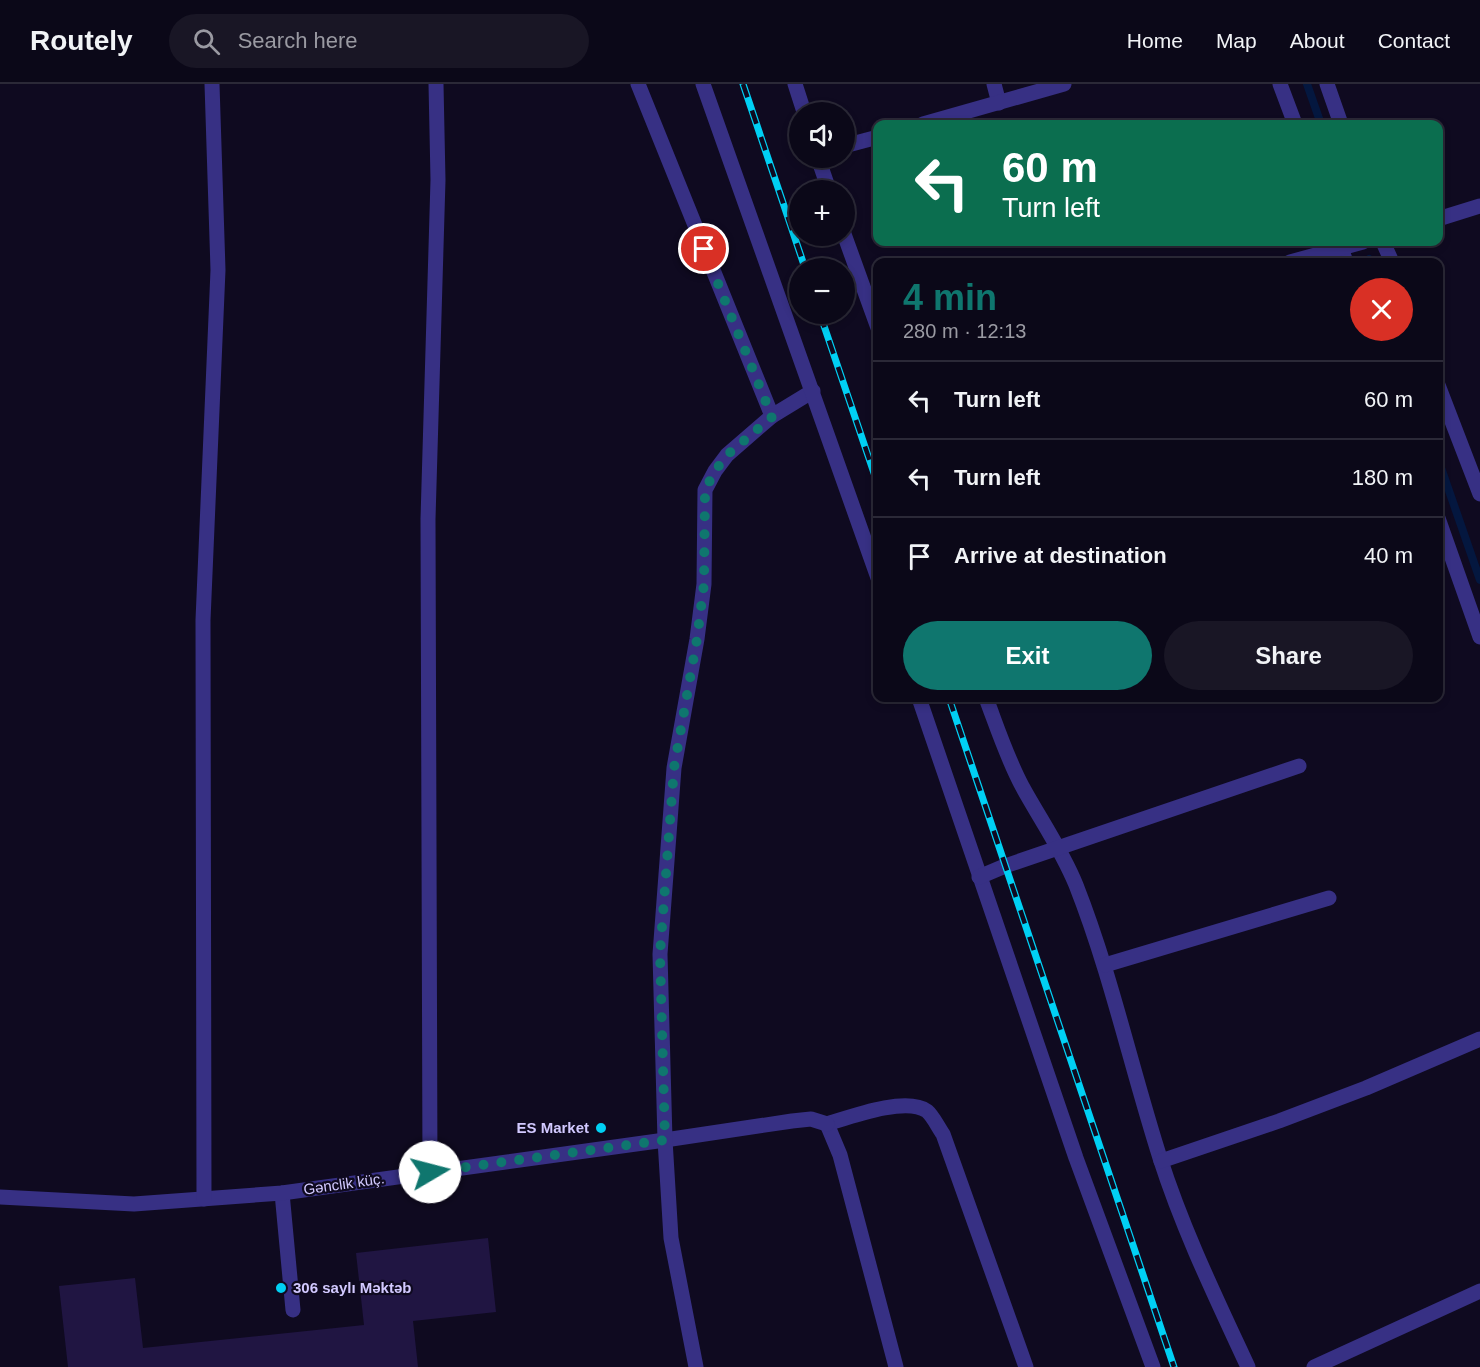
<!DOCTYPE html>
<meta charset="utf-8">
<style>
body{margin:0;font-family:Helvetica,sans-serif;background:#191625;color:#f1f3f6;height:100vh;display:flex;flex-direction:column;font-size:22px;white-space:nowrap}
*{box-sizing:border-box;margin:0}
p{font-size:20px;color:#9a9aa2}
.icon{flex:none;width:33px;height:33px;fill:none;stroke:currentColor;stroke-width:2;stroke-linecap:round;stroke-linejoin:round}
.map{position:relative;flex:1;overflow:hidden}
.sheet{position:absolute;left:873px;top:174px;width:570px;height:444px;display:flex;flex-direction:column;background:#0b0818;border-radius:12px;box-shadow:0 3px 9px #0003,0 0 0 2px #2b2937}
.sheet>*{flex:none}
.banner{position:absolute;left:873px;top:36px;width:570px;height:126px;border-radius:12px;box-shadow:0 3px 9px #0003,0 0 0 2px #2b2937;background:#0b6e4f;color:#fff;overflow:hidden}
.controls{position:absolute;left:789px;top:18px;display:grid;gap:12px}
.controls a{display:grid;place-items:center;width:66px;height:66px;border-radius:50%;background:#0b0818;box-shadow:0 3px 9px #0003,0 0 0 2px #2b2937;font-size:30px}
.pin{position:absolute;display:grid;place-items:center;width:51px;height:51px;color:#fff;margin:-26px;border:3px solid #fff;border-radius:50%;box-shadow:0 2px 6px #0007}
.me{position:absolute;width:66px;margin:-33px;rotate:82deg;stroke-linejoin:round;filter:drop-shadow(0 0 4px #0008)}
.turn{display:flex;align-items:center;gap:21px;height:126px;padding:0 30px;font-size:27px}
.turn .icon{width:78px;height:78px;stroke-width:2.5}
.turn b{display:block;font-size:42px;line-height:51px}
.round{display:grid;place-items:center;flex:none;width:63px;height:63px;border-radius:32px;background:#191625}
.headline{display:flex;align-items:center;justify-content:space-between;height:102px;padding:0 30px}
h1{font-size:36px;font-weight:600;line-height:45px;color:#0f766e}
.primary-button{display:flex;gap:12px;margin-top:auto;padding:12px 30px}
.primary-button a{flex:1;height:69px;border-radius:36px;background:#0f766e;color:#fff;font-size:24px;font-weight:600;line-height:69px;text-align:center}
.primary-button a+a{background:#191625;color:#f1f3f6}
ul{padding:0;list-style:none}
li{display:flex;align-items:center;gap:18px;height:78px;padding:0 30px;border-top:2px solid #2b2937}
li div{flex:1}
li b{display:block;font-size:22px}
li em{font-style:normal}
header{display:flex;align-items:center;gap:36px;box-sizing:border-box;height:84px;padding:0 30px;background:#0b0818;border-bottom:2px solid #2b2937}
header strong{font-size:28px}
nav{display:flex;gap:33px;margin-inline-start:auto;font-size:21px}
.search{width:420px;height:54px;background:#191625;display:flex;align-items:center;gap:15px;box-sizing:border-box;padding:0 21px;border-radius:33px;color:#9a9aa2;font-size:22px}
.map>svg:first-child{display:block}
</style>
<header>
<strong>Routely</strong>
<div class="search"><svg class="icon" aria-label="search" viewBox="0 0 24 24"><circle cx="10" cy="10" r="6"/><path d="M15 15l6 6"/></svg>Search here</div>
<nav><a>Home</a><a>Map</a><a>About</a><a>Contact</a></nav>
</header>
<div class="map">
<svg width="1480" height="1283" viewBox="0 0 1480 1283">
<rect width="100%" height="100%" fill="#0f0a20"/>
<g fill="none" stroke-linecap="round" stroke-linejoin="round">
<!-- stream -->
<g stroke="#04173f" stroke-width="8">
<polyline points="1307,0 1321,40"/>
<polyline points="1369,175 1371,178"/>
<polyline points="1438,375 1480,496"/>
</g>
</g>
<!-- building -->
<polygon fill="#201542" points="488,1154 496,1228 413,1237 418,1283 68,1283 59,1202 135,1194 143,1264 364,1241 356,1169"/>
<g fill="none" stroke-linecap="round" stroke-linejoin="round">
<!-- minor -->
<g stroke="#373084" stroke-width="15">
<polyline points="638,0 772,332 813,307"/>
<polyline points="703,0 878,494"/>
<polyline points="795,0 804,28"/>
<polyline points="994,0 999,19"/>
<polyline points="1280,0 1295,40"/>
<polyline points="1327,0 1341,40"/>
<polyline points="923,40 1064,0"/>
<polyline points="844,62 878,53"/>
<polyline points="818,74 829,106"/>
<polyline points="1438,135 1480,122"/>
<polyline points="844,150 878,244"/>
<polyline points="1339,158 1346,178"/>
<polyline points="1383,158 1392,178"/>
<polyline points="1290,178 1363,158"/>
<polyline points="1438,301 1480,410"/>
<polyline points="1438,434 1480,553"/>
<polyline points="919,614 1076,1074 1153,1283"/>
<path d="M986,614c11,29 21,60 36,88 18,33 40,64 54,99 35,89 55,182 84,273 23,72 56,140 88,209"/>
<polyline points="979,793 1005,782 1299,682"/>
<polyline points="1105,881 1329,814"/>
<path d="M827,1040c23,-7 79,-28 100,-13 6,5 11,16 16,23l83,233"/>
<polyline points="827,1040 840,1071 896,1283"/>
<polyline points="1161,1077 1279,1037 1366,1004 1480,955"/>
<polyline points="430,1088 428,435 438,96 436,0"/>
<polyline points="282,1109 293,1226"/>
<polyline points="0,1113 134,1120 282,1109 665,1056 792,1037 811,1035 827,1040"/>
<polyline points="204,1115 203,536 218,186 212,0"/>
<polyline points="696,1283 671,1154 665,1056 660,870 674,684 697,555 704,500 705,406 715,387 727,371 772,332"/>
<polyline points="1314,1283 1480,1207"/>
</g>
<defs>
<g id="rail">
<polyline points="743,0 805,184"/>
<polyline points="820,230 878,401"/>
<polyline points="949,614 1174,1283"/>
</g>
</defs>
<!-- rail casing -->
<use href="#rail" stroke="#00d0f4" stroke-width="7"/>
<!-- rail -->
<use href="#rail" stroke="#0f0a20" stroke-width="4.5" stroke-dasharray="14" stroke-linecap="butt"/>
</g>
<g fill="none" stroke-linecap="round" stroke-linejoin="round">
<!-- route -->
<polyline stroke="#0f766e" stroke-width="10" stroke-dasharray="0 18" points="430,1088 665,1056 660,870 674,684 697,555 704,500 705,406 715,387 727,371 772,333 704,165"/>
</g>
<!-- markers -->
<g fill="#00d0f4" stroke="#0f0a20" stroke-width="2">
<circle cx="601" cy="1044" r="6"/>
<circle cx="281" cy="1204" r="6"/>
</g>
<g text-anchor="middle" stroke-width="4.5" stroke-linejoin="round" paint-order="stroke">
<!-- poi labels -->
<g font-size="15" font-weight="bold" fill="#d2c9ff" stroke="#0f0a20" text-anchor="end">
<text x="589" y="1049">ES Market</text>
<text x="293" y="1209" text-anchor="start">306 saylı Məktəb</text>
</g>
<!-- street labels -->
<g font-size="15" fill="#d2c9ff" stroke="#0f0a20">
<text transform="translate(344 1100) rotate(-8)" y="5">Gənclik küç.</text>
</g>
</g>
</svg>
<div class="controls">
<a><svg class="icon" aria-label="sound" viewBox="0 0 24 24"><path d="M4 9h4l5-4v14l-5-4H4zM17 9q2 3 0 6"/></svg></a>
<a>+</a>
<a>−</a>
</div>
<div class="pin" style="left:704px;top:165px;background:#d93025"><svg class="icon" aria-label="arrive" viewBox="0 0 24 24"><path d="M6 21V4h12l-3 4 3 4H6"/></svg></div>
<svg class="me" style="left:430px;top:1088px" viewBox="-20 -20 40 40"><circle r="19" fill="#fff"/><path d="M0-13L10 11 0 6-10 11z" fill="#0f766e"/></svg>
<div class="banner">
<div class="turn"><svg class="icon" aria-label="left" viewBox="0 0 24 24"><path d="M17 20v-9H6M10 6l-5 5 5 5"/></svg><div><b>60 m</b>Turn left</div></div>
</div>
<section class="sheet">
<div class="headline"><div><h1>4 min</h1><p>280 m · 12:13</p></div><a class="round" style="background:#d93025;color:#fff"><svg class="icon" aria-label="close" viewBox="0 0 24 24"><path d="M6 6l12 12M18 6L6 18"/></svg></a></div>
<ul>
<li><svg class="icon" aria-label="left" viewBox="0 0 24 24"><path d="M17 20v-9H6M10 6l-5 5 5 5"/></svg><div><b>Turn left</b></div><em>60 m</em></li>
<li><svg class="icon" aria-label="left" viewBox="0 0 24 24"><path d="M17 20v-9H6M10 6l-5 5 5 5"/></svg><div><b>Turn left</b></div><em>180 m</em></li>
<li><svg class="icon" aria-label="arrive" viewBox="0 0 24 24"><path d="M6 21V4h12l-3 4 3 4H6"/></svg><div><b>Arrive at destination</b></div><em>40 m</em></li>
</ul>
<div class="primary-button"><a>Exit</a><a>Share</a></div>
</section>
</div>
